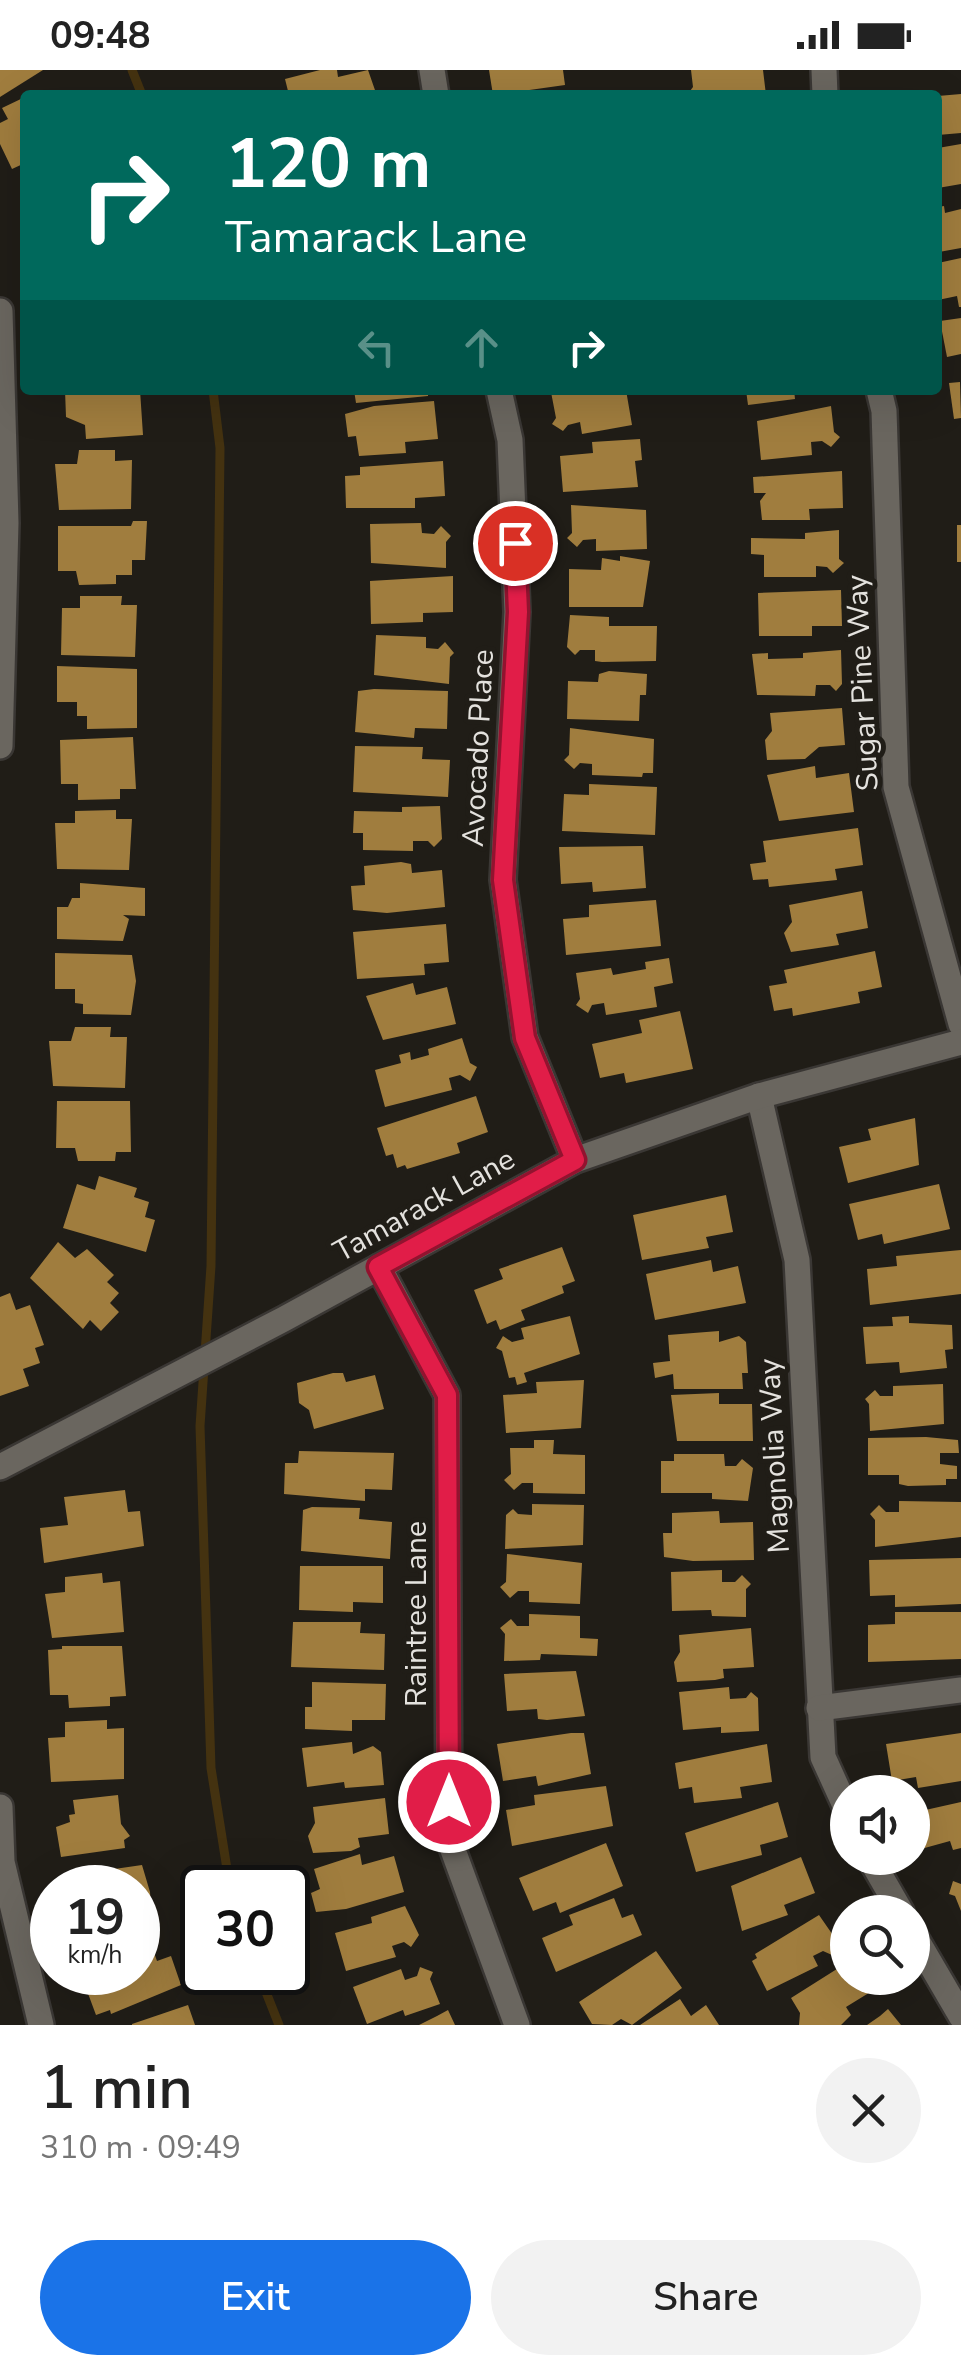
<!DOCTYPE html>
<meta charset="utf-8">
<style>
body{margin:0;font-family:"Nunito Sans",sans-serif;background:#f2f2f2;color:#222;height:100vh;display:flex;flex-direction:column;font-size:38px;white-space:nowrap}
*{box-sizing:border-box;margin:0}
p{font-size:32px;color:#767676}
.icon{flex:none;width:55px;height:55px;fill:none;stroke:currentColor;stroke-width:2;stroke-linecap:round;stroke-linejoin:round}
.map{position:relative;height:1955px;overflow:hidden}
.drawer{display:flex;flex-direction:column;background:#fff;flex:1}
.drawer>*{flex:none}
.banner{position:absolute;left:20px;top:20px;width:922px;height:305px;border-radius:10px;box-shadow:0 10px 40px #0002;background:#00695c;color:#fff;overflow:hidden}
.buttons{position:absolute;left:830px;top:1705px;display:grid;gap:20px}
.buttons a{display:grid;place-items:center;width:100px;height:100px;border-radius:50%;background:#fff;box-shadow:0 10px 40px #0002;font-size:50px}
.speed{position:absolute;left:30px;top:1795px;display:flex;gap:20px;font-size:50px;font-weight:700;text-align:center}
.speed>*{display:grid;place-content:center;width:130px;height:130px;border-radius:50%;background:#fff;box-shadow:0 10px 40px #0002;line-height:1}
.speed small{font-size:25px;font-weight:400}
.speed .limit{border:5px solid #111;border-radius:15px;background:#fff;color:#111}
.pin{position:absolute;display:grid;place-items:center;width:85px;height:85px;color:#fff;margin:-42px;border:5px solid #fff;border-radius:50%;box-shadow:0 2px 10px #0007}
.me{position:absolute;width:110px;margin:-55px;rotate:0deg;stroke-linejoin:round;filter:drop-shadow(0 0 8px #0008)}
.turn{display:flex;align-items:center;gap:35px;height:210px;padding:0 40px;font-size:45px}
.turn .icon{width:130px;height:130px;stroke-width:2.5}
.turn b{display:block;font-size:70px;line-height:85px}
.lanes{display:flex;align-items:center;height:95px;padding:0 40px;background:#0003;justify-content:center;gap:50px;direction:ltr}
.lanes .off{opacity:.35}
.round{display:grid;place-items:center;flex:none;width:105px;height:105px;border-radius:52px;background:#f2f2f2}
.head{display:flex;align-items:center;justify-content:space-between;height:170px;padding:0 40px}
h1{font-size:60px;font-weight:600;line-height:75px}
.action{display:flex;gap:20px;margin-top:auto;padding:20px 40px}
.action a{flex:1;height:115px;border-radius:60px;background:#1a73e8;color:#fff;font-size:40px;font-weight:600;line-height:115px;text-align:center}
.action a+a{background:#f2f2f2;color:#222}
.status{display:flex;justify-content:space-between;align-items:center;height:70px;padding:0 50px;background:#fff;direction:ltr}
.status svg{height:28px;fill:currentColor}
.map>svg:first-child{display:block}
</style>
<div class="status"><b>09:48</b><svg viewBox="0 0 49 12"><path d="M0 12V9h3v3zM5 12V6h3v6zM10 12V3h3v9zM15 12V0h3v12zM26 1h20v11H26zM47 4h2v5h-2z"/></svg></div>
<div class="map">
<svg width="961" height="1955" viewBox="0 0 961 1955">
<rect width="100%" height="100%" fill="#201d17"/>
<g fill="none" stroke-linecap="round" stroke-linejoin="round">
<!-- stream -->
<g stroke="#443210" stroke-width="9">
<polyline points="132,0 142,25"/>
<polyline points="213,320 220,378 211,1196 200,1356 211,1698 230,1818"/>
<polyline points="258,1902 279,1955"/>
</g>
</g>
<!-- building -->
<g fill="#a07d3e">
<polygon points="0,0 43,0 0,27"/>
<polygon points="320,0 337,0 338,7 368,0 376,23 289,25 285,9"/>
<polygon points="489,0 563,0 565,15 493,25"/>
<polygon points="691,0 763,0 766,25 687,25 693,17"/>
<polygon points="961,24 961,63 938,65 938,26"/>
<polygon points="25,27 25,93 12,99 0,74 0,53 8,49 2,38"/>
<polygon points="961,74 961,114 938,118 938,78"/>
<polygon points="944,136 945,143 961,139 961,178 939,182 938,137"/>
<polygon points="961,188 961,237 959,237 957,226 938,230 938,193"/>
<polygon points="961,248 961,284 947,287 940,251"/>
<polygon points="960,312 961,348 954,349 949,313"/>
<polygon points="65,320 140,320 143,365 86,369 85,355 66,347"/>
<polygon points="354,320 428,320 428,326 356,333"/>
<polygon points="626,320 632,355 582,364 580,352 568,355 563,361 552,354 556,348 551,322"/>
<polygon points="746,320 794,320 795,329 748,335"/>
<polygon points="434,331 438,369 405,372 406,383 359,386 356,366 348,367 345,344 374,336"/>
<polygon points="831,336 834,362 840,367 831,377 822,371 811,372 812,385 761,390 757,351"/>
<polygon points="640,369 642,390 635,391 638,417 563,422 560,386 593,383 592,372"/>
<polygon points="79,380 115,380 115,391 132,390 131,439 59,440 55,394 77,394"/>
<polygon points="443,391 445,426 415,428 415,438 346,438 345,406 360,405 360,397"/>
<polygon points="842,401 843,438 809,439 810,450 762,450 760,431 766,423 754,423 753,407"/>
<polygon points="571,435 646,440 647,479 596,481 596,469 583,470 577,477 567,468 572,463"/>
<polygon points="133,451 147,451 145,490 132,490 132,505 116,505 116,514 79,515 76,501 58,501 58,456 131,456"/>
<polygon points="421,453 422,463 434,464 441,456 451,466 446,472 446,498 371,493 370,454"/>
<rect x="957" y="455" width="4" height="37"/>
<polygon points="839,460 839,489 844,493 833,503 827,497 816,496 816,507 764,507 764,485 751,484 751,468 805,469 805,463"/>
<polygon points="620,486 650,491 643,537 569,537 569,499 601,500 602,488 620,491"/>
<polygon points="453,506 453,542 423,543 423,552 371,554 370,511"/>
<polygon points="841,520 842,556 812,556 812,566 759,566 758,523"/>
<polygon points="80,526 122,526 121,535 137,535 135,587 61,585 62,538 80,538"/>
<polygon points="570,545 609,547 609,556 657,556 656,591 602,592 595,591 595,580 580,580 575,585 567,577"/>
<polygon points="376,565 426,567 426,578 438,579 445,572 454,583 450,587 449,614 374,605"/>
<polygon points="841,580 842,614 836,621 830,615 816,615 815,626 757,625 752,584 768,583 768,589 803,588 803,583"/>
<polygon points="57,596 137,599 137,658 87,659 87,646 77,646 77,632 57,632"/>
<polygon points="609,601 647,604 646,625 640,625 639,651 567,649 568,611 598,612 599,604"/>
<polygon points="374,619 448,621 447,659 415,658 414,668 355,662 358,621"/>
<polygon points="842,638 845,675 819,677 805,689 767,690 765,670 772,661 770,643"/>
<polygon points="570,658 654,669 653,703 643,703 642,707 592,705 592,694 580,693 574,699 564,690 569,685"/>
<polygon points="133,667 136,719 120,719 120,729 78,730 78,714 61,714 60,670"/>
<polygon points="355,676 423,677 422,689 450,690 448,727 353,722"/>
<polygon points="815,696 816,708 849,703 854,742 779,751 767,705"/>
<polygon points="589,714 657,717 655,765 562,761 564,724 589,725"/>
<polygon points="440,736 442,769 434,777 428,771 413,771 413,781 363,780 363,763 353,763 354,741 402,742 402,737"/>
<polygon points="116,740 116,749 132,749 129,800 57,799 55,753 75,753 75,741"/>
<polygon points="858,758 863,795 835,799 837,810 769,817 768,809 753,810 750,794 766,792 763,771"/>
<polygon points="643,776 646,818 593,822 592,812 561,814 559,777"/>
<polygon points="401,792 411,794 412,803 442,800 445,837 387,843 353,840 351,816 365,815 364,796"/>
<polygon points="80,813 145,818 145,846 123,845 129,849 123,871 57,869 57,837 68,837 72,828 80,828"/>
<polygon points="862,821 868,858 836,864 839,875 791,882 784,863 792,852 789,835"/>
<polygon points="656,830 661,876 566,885 563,849 589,847 589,835"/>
<polygon points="446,854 449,892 424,894 425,905 357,909 353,862"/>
<polygon points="875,881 882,917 858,922 860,933 793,946 792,938 774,941 769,916 787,913 784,900"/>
<polygon points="55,883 132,885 136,911 131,945 83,944 83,934 75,933 75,919 55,919"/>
<polygon points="669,888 673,913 654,917 657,937 606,945 604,933 592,935 588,943 576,935 580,929 576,903 611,898 613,905 646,899 645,892"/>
<polygon points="413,913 416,925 447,917 456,954 383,970 366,926"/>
<polygon points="680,941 693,999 626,1013 624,1003 600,1008 592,974 642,963 639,950"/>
<polygon points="75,957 111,957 110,967 127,967 125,1018 53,1016 49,971 71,971"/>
<polygon points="462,968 470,993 477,997 470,1011 460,1005 449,1008 452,1020 385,1037 375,1000 401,993 399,985 410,982 411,990 429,985 428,979"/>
<polygon points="476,1026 488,1062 457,1073 460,1083 407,1099 405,1095 397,1098 393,1084 386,1086 377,1058"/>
<polygon points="57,1031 130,1031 131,1082 116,1082 115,1091 78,1091 75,1078 56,1078"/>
<polygon points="915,1048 919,1095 848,1113 839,1077 871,1070 868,1059"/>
<polygon points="99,1106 137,1118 134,1127 149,1132 145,1147 155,1150 146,1182 63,1158 77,1114 95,1120"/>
<polygon points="939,1114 950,1159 884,1174 882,1164 858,1170 849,1134"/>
<polygon points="726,1125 733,1162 706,1167 709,1178 642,1190 633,1145"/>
<polygon points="58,1172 75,1188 87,1179 114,1205 107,1212 119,1223 110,1233 119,1242 101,1261 90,1250 83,1259 30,1208"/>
<polygon points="562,1177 575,1211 562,1216 564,1223 521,1240 525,1250 500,1260 496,1250 487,1254 474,1220 503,1209 499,1199"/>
<polygon points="961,1180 961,1224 870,1235 867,1199 897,1196 896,1186"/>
<polygon points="711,1190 713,1202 738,1196 746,1233 655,1250 646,1204"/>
<polygon points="10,1223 16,1240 30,1235 44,1275 35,1278 40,1293 23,1299 29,1316 0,1326 0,1227"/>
<polygon points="570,1246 580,1284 524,1303 527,1312 517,1315 515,1307 509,1308 502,1281 496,1278 503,1266 512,1272 524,1269 521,1258"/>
<polygon points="909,1246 909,1253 952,1255 953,1279 945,1280 947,1298 900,1303 899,1292 866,1294 863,1257 893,1256 892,1247"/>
<polygon points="719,1261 719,1272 739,1266 746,1272 748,1303 742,1303 743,1319 674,1319 673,1304 655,1308 653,1293 670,1291 668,1265"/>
<polygon points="333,1303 343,1303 346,1312 375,1305 384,1339 314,1359 309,1340 299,1333 297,1313"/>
<polygon points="584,1310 581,1358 506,1363 503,1325 537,1323 536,1312"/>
<polygon points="943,1314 944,1354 870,1361 869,1334 865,1329 875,1320 880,1326 893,1326 893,1316"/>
<polygon points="719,1323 719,1334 752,1334 753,1371 677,1371 671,1325"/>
<polygon points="926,1367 958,1370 959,1383 940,1383 940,1394 957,1396 957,1409 946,1409 946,1415 908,1416 899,1414 899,1405 868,1405 868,1368"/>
<polygon points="534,1370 554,1370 553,1384 585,1385 585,1424 533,1423 533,1413 522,1413 514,1420 504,1410 511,1404 510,1378 534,1378"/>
<polygon points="299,1381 394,1383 392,1420 365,1419 365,1431 284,1424 285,1393 298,1393"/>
<polygon points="674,1384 724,1384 725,1396 736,1396 742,1389 753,1398 748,1431 712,1429 712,1423 661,1423 661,1391 674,1391"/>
<polygon points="125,1420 128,1442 140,1441 144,1476 44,1493 40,1458 68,1455 64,1427"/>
<polygon points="899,1431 961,1432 961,1467 875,1477 875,1450 870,1444 879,1435 886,1442 899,1442"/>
<polygon points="532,1434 584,1435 583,1475 505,1479 506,1445 513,1439 518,1444 532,1445"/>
<polygon points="312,1437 360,1438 359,1449 392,1452 390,1489 301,1481 303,1440"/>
<polygon points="719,1441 720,1453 753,1452 754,1490 693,1491 664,1487 663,1463 672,1463 672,1443"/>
<polygon points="507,1484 582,1493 580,1534 529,1532 529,1521 518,1521 510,1528 500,1517 506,1512"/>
<polygon points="961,1488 961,1534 895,1537 895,1525 870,1526 869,1490"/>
<polygon points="300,1496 383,1496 383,1533 353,1532 353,1542 299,1540"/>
<polygon points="722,1500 722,1512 735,1512 742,1505 751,1514 746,1519 746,1547 712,1546 711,1540 672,1541 671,1502"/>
<polygon points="102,1503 103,1513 120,1511 124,1562 52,1568 45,1524 65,1522 65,1507"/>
<polygon points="895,1542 961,1542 961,1589 868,1592 868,1555 895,1554"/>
<polygon points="529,1544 580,1546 580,1568 598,1569 597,1586 541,1584 540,1590 504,1591 505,1564 500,1558 511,1549 517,1556 529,1556"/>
<polygon points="293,1552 361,1552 360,1563 385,1564 384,1600 291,1597"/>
<polygon points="751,1558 754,1597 723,1599 724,1608 715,1610 677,1612 674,1592 680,1582 679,1565"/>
<polygon points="62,1576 122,1576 126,1626 110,1627 110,1636 69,1638 68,1625 50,1625 48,1580 62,1579"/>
<polygon points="576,1601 585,1646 547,1650 538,1649 537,1639 507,1641 504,1604"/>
<polygon points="312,1612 386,1614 385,1650 352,1650 352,1661 305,1659 305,1637 312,1637"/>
<polygon points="729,1617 730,1629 746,1628 751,1622 758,1628 759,1661 721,1663 721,1657 683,1660 679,1622"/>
<polygon points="107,1650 107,1659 124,1658 124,1709 51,1712 48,1668 65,1667 65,1652"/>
<polygon points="571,1663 584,1663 591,1704 538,1716 536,1706 503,1711 497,1674"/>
<polygon points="961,1663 961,1711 918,1718 916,1707 892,1711 886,1674"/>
<polygon points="352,1672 353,1684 373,1676 381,1682 384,1715 345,1718 344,1712 307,1717 302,1678"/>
<polygon points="767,1674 772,1712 740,1717 742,1728 694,1733 692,1717 679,1719 675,1693"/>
<polygon points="606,1716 613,1756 512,1776 506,1740 535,1735 534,1725"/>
<polygon points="118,1725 121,1754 130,1766 124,1770 125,1778 61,1787 56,1757 70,1752 69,1745 75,1744 73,1730"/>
<polygon points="385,1728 389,1764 358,1768 360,1777 351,1781 313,1783 308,1766 315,1753 313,1737"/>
<polygon points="778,1732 788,1767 760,1775 762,1785 696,1802 685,1763"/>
<polygon points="961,1732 961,1778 953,1780 950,1771 921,1779 912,1743"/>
<polygon points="606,1773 623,1816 560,1843 556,1832 533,1841 519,1808"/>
<polygon points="360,1784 362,1795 394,1786 404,1822 346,1839 316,1842 311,1823 320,1819 314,1799"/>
<polygon points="801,1787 815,1823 784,1835 788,1845 742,1861 731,1816"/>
<polygon points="142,1795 150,1822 152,1854 138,1856 138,1818 68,1818 66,1806"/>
<polygon points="953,1811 961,1814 961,1841 955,1826 949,1824"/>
<polygon points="614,1828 622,1848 633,1844 642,1865 556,1902 542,1868 573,1855 569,1845"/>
<polygon points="405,1836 419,1865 411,1877 404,1872 392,1876 396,1887 346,1901 335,1863 372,1853 371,1847"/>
<polygon points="819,1845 837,1871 832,1885 823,1881 813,1886 818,1896 767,1921 752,1891 757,1888 755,1884"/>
<polygon points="151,1874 157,1891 171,1886 181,1915 111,1944 110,1940 96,1945 80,1902 138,1902 138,1878"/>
<polygon points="656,1881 682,1918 632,1955 621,1949 612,1955 592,1954 579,1932"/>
<polygon points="848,1892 848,1908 865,1908 872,1921 846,1937 851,1945 841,1955 799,1955 800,1943 791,1928"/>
<polygon points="420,1897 433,1902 430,1909 440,1934 405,1946 403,1940 367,1954 353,1917 401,1899 405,1910 417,1906"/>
<polygon points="680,1929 691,1946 706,1935 719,1955 640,1955"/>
<polygon points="188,1935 195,1955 132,1955 132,1954"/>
<polygon points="888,1939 901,1955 867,1955 880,1946"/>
<polygon points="448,1940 455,1955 419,1955 437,1946"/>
</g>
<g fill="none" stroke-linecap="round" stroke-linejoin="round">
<defs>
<g id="minor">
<polyline points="432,0 436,25"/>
<polyline points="824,0 825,25"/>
<polyline points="0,241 6,453 0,676"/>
<polyline points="499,320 510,370 517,542 503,810 525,967 575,1090"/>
<polyline points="879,320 884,341 896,717 961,954"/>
<polyline points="759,1026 797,1190 823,1687 848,1742"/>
<polyline points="379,1197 447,1325 449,1769 517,1955"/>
<polyline points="0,1397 284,1249 575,1090 759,1026 961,972"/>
<polyline points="819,1638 961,1620"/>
<polyline points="0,1737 2,1792 41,1955"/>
<polyline points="870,1788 901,1842"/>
<polyline points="912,1862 961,1946"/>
</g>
</defs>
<!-- minor casing -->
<use href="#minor" stroke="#3a3734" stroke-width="30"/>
<!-- minor -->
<use href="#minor" stroke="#6a665f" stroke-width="25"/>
</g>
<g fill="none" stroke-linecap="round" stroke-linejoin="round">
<defs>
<polyline id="route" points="449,1732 447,1325 378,1197 575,1090 525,968 503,810 518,542 515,473"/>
</defs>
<!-- route casing -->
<use href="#route" stroke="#92132f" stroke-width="25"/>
<!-- route -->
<use href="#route" stroke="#e11d48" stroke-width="18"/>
</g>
<g text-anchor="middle" stroke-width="10" stroke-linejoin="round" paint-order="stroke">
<!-- street labels -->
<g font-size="30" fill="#e4e2de" stroke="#201d17">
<text transform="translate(862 613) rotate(-93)" y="10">Sugar Pine Way</text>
<text transform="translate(478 678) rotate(-87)" y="10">Avocado Place</text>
<text transform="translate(424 1135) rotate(-29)" y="10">Tamarack Lane</text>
<text transform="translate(774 1386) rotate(-93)" y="10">Magnolia Way</text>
<text transform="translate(416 1544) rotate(-90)" y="10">Raintree Lane</text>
</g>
</g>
</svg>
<div class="buttons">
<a><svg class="icon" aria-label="sound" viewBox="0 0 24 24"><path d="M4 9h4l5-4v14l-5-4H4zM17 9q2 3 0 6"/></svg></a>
<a><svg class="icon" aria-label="search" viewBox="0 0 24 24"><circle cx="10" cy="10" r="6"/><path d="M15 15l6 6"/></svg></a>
</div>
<div class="speed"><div>19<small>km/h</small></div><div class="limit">30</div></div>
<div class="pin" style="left:515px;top:473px;background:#d93025"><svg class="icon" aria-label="arrive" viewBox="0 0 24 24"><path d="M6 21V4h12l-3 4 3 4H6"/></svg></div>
<svg class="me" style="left:449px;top:1732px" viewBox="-20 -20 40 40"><circle r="17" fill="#e11d48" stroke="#fff" stroke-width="3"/><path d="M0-11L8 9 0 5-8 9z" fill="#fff"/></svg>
<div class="banner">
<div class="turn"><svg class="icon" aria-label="right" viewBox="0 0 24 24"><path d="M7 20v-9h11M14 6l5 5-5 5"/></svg><div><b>120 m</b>Tamarack Lane</div></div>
<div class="lanes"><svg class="icon off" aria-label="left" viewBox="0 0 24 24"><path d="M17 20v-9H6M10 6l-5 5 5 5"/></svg><svg class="icon off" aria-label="ahead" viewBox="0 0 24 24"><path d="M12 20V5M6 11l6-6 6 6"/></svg><svg class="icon" aria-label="right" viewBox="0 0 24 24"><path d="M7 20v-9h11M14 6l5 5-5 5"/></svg></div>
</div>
</div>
<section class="drawer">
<div class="head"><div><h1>1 min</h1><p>310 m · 09:49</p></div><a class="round"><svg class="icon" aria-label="close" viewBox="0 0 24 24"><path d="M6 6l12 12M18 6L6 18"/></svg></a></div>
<div class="action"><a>Exit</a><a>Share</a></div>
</section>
